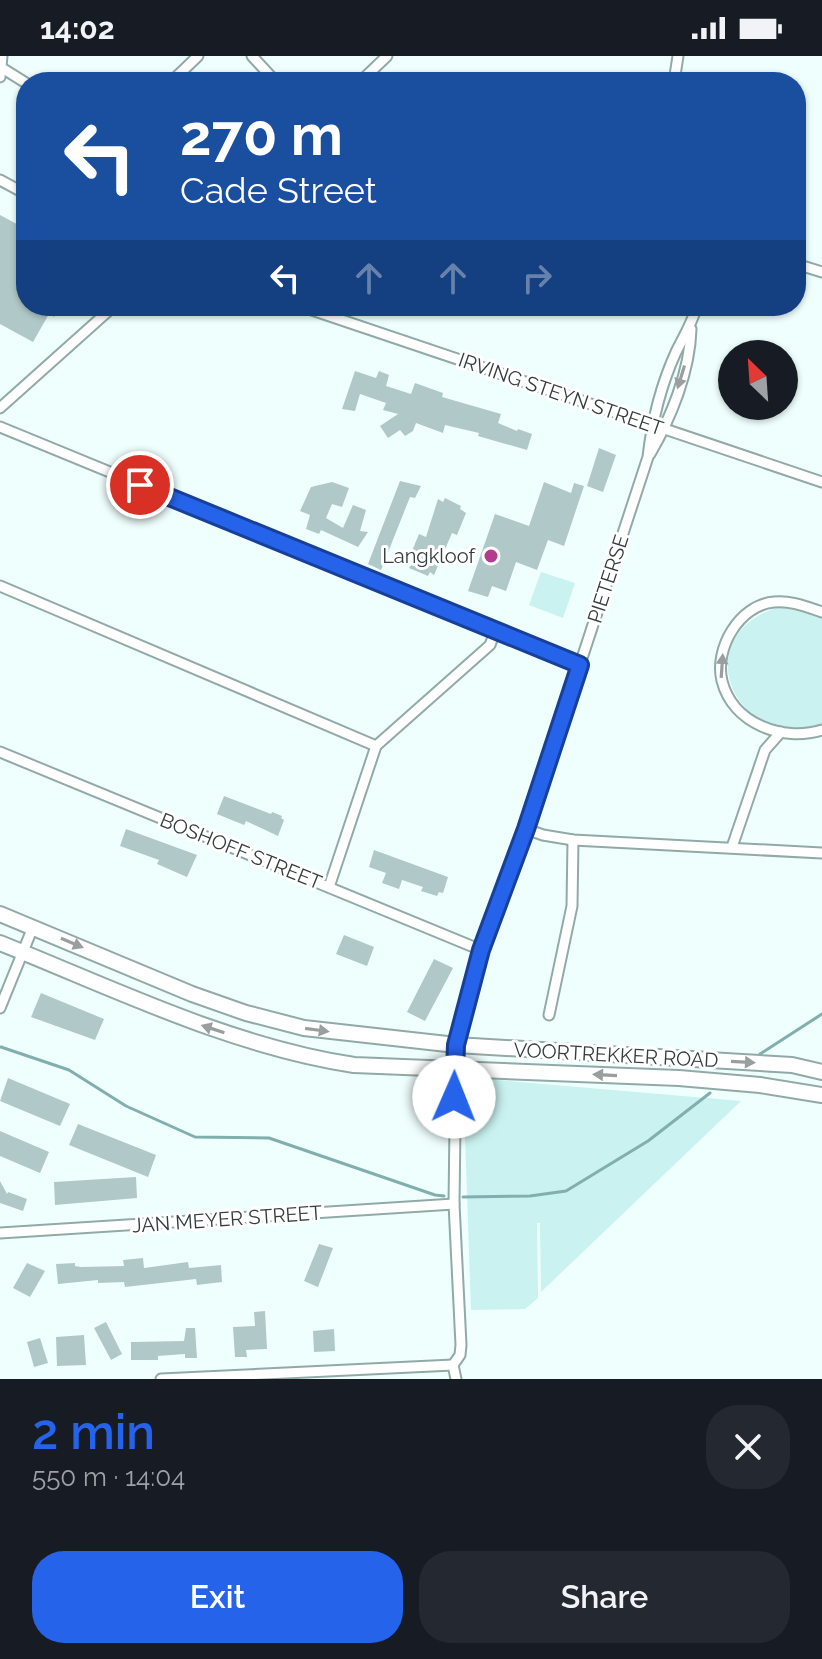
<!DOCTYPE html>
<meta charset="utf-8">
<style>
body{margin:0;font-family:Raleway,sans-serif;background:#242831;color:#f1f3f6;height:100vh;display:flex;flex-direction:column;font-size:30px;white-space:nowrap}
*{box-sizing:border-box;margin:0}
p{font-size:26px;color:#9ea1a6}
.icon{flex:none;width:44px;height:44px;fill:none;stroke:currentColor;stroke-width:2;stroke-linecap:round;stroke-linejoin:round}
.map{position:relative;height:1323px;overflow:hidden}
.side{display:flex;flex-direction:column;background:#171b24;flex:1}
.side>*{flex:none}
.top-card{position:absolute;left:16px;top:16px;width:790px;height:244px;border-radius:32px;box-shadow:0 2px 6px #0004;background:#1a4fa0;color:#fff;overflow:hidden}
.needle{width:52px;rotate:335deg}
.buttons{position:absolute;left:718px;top:284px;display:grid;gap:16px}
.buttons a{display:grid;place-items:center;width:80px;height:80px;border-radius:50%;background:#171b24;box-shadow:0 2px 6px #0004;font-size:40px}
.pin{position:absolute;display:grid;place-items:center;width:68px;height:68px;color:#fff;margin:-34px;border:4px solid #fff;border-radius:50%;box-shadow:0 2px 8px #0007}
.me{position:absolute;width:88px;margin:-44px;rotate:1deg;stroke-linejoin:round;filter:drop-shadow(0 0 6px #0008)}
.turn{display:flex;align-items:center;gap:28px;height:168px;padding:0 32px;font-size:36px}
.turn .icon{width:104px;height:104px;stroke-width:2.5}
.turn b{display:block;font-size:56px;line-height:68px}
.lanes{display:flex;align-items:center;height:76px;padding:0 32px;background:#0003;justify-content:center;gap:40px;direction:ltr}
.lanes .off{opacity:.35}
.round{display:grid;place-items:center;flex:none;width:84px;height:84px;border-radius:32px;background:#242831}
.head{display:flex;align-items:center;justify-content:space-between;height:136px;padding:0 32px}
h1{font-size:48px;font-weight:600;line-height:60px;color:#2563eb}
.action{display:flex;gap:16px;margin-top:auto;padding:16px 32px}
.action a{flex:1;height:92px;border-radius:32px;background:#2563eb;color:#fff;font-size:32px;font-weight:600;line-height:92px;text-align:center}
.action a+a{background:#242831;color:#f1f3f6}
.status{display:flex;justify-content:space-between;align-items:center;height:56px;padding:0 40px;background:#171b24;direction:ltr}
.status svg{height:22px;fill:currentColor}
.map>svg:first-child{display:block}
</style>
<div class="status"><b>14:02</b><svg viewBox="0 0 49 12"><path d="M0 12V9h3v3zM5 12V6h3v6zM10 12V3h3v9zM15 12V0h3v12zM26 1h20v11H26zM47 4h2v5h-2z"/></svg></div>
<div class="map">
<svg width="822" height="1323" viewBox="0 0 822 1323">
<rect width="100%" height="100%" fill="#effffe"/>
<!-- green -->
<g fill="#c9f2f0">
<polygon points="541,516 575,527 563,562 529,549"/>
<path d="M779,551l43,10v108c-86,28 -139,-89 -43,-118z"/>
<polygon points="463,1021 741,1045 541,1236 540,1167 537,1167 538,1242 525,1253 471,1254"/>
</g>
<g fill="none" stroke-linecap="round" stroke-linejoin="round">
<!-- stream -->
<g stroke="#81afad" stroke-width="3">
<polyline points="1,991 69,1014 126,1050 195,1081 269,1082 435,1139 444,1140"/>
<polyline points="760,998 822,958"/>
<polyline points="463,1141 530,1140 566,1135 648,1085 710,1037"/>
</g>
</g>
<!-- building -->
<g fill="#b0c9c8">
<polygon points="0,159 26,173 26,250 60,250 54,261 49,258 33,286 0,268"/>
<polygon points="355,315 376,322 379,315 389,319 386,330 411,338 415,327 443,337 442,341 501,358 498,367 517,375 518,373 532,378 527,394 478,380 479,377 445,369 443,377 416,367 413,375 405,380 400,374 388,382 380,370 398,358 383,354 386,347 360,338 355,355 342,353"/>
<polygon points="599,392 616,399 603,436 587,430"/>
<polygon points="400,425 421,430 415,442 410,441 381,514 368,508"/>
<polygon points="332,426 349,432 342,451 332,448 326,462 343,472 353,449 366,454 360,475 368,476 358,491 321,474 319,478 306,473 310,459 300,455 311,431"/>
<polygon points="544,426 571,437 574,427 584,430 564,490 548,484 537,514 516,506 506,535 492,530 488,541 468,535 495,458 529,470"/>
<polygon points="445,442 461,450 460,453 466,457 457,479 452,477 434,519 430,516 428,520 409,512 412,508 407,507 419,478 426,481 438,443 443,446"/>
<polygon points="224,740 271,758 272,756 282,760 281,762 284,764 278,780 246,765 244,769 217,758"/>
<polygon points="126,773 197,799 187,821 157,808 159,804 120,790"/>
<polygon points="374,794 448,821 443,837 439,836 437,840 421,835 423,831 402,824 399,833 382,827 386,817 369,811"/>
<polygon points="344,879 374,891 367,910 336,898"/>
<polygon points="434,903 453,912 425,965 407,956"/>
<polygon points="41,937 104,963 95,984 31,961"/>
<polygon points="8,1022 70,1048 60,1070 0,1045"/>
<polygon points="78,1068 156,1099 148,1121 69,1089"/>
<polygon points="0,1075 49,1096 40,1117 0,1100"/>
<polygon points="136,1121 137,1142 55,1149 54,1126"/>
<polygon points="0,1125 7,1138 8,1136 27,1143 23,1155 0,1147"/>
<polygon points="319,1188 333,1192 318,1231 304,1225"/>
<polygon points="143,1202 144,1212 188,1206 189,1212 221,1209 222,1226 197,1229 196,1223 125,1231 124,1226 98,1227 98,1224 58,1228 56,1208 75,1207 75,1210 81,1211 124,1210 123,1204"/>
<polygon points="27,1207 45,1215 30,1241 13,1232"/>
<polygon points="265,1255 267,1293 246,1294 247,1301 235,1301 233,1271 255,1270 254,1256"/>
<polygon points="106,1266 122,1298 111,1304 94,1272"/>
<polygon points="186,1272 195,1272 197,1302 185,1302 185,1298 158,1300 158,1304 131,1304 131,1286 184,1285"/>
<polygon points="334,1273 335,1295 314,1296 313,1275"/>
<polygon points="84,1279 86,1309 57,1310 56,1281"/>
<polygon points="40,1282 48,1307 34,1311 27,1286"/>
</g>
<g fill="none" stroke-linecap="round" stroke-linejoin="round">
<defs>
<g id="street">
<polyline points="252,0 276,26"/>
<polyline points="2,12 26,27"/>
<polyline points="0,21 2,0"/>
<polyline points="171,26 198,0"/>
<polyline points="360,26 387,0"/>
<polyline points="674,26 678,0"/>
<polyline points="0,124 26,138"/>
<polyline points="796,208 822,216"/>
<polyline points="300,250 822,426"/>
<polyline points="0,352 114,250"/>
<polyline points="0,371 580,609"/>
<path d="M650,398c21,-36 40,-83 41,-125"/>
<polyline points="0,530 376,690"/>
<path d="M822,556c-15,-5 -32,-12 -48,-10 -35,3 -60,47 -52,79 11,43 61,61 100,49"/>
<polyline points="0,696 481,894"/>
<polyline points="526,773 543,779 573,784 822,797"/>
<polyline points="732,791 765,694 781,676"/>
<polyline points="329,831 376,690 490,589 495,576"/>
<polyline points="0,952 33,871"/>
<polyline points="549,959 572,850 573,784"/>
<polyline points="0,1177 454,1148"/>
<path d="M453,1309l7,-10 1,-10 -7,-141 2,-159 25,-95 45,-121 122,-372c4,-36 13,-72 28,-105 8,-16 16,-29 21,-46"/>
<polyline points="453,1309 456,1323"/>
<polyline points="161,1323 453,1309"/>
</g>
<g id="primary">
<polyline points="0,858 192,938 246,957 304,972 456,989 792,1009 822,1016"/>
<path d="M0,887c115,46 230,103 354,122l325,13 81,7 62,10"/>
</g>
</defs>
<!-- street casing -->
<use href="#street" stroke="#91aaa8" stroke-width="13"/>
<!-- primary casing -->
<use href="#primary" stroke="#91aaa8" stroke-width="18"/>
<!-- street -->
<use href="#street" stroke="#fff" stroke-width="9"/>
<!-- primary -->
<use href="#primary" stroke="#fff" stroke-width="14"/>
</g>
<!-- one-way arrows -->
<defs><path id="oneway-solid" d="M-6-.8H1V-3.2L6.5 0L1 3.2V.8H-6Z" transform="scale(2)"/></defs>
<g fill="#999e9e">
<use href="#oneway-solid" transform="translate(681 321) rotate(107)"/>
<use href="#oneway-solid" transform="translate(722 610) rotate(-86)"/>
<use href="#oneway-solid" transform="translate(72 887) rotate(23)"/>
<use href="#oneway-solid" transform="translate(213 973) rotate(-162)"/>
<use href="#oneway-solid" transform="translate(317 974) rotate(8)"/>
<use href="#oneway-solid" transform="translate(743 1006) rotate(3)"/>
<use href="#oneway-solid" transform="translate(605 1019) rotate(-177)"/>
</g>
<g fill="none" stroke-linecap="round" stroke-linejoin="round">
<defs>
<polyline id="route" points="140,429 580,609 526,773 481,894 456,989 454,1041"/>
</defs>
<!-- route casing -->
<use href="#route" stroke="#184099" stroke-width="20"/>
<!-- route -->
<use href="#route" stroke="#2563eb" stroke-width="14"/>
</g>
<!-- markers -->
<circle fill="#b53b8e" stroke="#fff" stroke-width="3" cx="491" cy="500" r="8"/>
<g text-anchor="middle" stroke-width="6" stroke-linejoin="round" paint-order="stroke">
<!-- street labels -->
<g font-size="20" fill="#333d3c" stroke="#fff">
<text transform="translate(561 338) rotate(19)" y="7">IRVING STEYN STREET</text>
<text transform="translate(608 523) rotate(-72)" y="7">PIETERSE</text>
<text transform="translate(241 795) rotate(22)" y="7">BOSHOFF STREET</text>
<text transform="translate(616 999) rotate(3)" y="7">VOORTREKKER ROAD</text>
<text transform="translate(227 1163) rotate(-4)" y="7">JAN MEYER STREET</text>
</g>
<!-- poi labels -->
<g font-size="20" fill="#333d3c" stroke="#fff" text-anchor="end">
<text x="475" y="507">Langkloof</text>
</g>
</g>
</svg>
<div class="buttons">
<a><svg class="needle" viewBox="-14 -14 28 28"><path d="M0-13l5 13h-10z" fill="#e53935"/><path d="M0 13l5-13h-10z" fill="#9ea1a6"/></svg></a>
</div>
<div class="pin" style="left:140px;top:429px;background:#d93025"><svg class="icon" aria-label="arrive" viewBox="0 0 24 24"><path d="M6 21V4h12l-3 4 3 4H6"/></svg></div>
<svg class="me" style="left:454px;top:1041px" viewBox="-20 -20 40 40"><circle r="19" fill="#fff"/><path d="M0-13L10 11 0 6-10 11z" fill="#2563eb"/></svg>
<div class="top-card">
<div class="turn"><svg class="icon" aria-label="left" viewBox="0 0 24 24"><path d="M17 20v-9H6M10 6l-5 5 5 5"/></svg><div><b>270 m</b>Cade Street</div></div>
<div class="lanes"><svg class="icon" aria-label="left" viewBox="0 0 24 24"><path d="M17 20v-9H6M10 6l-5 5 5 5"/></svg><svg class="icon off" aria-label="ahead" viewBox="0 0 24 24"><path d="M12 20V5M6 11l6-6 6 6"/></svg><svg class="icon off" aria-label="ahead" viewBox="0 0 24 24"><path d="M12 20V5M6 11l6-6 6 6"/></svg><svg class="icon off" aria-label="right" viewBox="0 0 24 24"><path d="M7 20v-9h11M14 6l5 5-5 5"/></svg></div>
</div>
</div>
<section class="side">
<div class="head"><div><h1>2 min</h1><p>550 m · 14:04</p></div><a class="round"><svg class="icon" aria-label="close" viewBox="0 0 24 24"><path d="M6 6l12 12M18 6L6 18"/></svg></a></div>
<div class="action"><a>Exit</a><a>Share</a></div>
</section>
